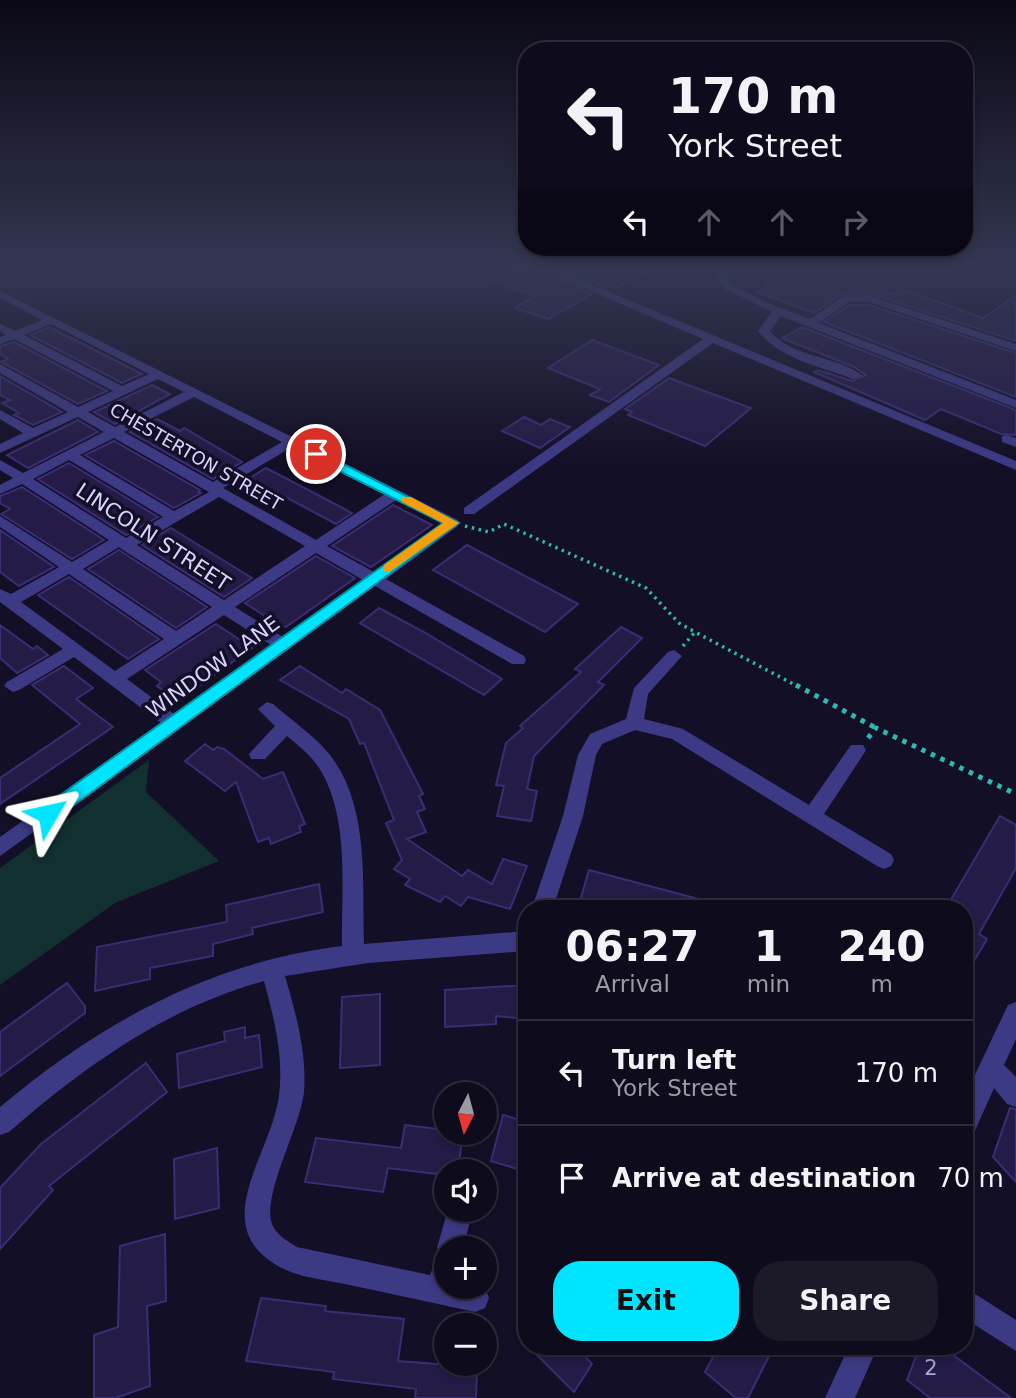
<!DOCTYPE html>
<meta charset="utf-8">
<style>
body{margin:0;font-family:"DejaVu Sans",sans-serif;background:#1c1929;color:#f1f3f6;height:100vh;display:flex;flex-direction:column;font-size:26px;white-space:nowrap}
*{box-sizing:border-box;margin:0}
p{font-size:23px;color:#9b9ba3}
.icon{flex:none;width:38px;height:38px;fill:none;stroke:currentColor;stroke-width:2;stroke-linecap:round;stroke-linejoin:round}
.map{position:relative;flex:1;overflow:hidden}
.side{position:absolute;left:518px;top:900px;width:455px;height:455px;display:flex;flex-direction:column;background:#0e0b1c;border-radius:28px;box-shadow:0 4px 10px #0003,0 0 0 2px #2e2b3b}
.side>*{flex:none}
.top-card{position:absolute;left:518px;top:42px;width:455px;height:214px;border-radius:28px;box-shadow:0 4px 10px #0003,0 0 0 2px #2e2b3b;background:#0e0b1c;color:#f1f3f6;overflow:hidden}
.needle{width:46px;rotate:186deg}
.fabs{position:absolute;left:434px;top:1082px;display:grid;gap:14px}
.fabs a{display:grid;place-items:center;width:63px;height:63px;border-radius:50%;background:#0e0b1c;box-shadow:0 4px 10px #0003,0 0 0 2px #2e2b3b;font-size:35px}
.pin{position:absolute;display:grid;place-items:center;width:60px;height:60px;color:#fff;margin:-30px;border:4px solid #fff;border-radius:50%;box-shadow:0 2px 7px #0007}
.me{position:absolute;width:77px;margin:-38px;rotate:54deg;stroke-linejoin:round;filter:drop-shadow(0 0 5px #0008)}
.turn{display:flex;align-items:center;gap:24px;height:147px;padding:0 35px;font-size:32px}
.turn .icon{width:91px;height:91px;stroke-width:2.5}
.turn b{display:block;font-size:49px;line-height:60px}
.lanes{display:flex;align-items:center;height:66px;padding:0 35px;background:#0003;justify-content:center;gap:35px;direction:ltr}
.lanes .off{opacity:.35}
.eta{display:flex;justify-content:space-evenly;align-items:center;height:119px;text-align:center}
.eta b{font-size:42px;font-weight:700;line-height:49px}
.cta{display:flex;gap:14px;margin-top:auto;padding:14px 35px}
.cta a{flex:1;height:80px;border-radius:28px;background:#00e5ff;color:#111;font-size:28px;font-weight:700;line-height:80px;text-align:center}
.cta a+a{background:#1c1929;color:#f1f3f6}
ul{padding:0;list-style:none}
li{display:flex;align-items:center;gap:21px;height:105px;padding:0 35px;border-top:2px solid #2e2b3b}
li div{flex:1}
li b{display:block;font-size:26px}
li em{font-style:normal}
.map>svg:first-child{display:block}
</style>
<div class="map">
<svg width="1016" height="1398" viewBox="0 0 1016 1398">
<rect width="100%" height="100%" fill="#130f26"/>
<!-- green -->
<polygon fill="#12302f" points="149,760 146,792 219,861 115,903 0,985 0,868"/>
<!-- building -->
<g fill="#241b47" stroke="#3b2d73" stroke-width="2">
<polygon points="522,267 533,267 592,294 548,319 515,308 535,296 495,282"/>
<polygon points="556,267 660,267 616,288 608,285 604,287"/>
<polygon points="797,267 818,267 894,294 902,289 983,318 1016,295 1016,341 871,294 841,295 814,313 757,292"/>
<polygon points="849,305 869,305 1016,353 1016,397 824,322"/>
<polygon points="49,327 85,345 142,374 122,383 30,335"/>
<polygon points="802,327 1016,410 1016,435 1001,434 941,409 925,420 814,372 818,370 852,381 866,375 854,367 782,338"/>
<polygon points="592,340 659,365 609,402 590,395 600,389 548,368"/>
<polygon points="14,342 107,391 78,404 1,362 8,359 0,354 0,346"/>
<polygon points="0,376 62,412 33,425 14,415 19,413 2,403 10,400 0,395"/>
<polygon points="669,378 751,408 705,446 628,415 632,412 625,409"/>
<polygon points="152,385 170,394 115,424 94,412"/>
<polygon points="524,417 541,425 550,419 570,427 540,448 502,431"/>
<polygon points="157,419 180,431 184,428 242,462 213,479 130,432"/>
<polygon points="78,420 98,432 28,468 7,455"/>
<polygon points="114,441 200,490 198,492 201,493 174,508 85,455"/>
<polygon points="69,463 158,517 126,535 38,479"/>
<polygon points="266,468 316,494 352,513 336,524 250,478"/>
<polygon points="22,487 104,540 72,559 1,514 10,509 0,503 0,496"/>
<polygon points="393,505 432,525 371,567 332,546"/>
<polygon points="171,528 226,562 252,578 224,597 142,545"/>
<polygon points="0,530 54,567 19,586 0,572"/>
<polygon points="467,545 578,604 545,632 433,570"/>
<polygon points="119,550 207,607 176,628 88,569"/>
<polygon points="316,556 355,578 286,627 280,626 245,603"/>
<polygon points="69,577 159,639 128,659 38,595"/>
<polygon points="379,608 424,632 502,679 484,695 360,623"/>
<polygon points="216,624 252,648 178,701 157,686 161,682 145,670"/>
<polygon points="0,625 33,649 37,646 48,655 17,673 0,658"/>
<polygon points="621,627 642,638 598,682 604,685 534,756 527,789 537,791 531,821 497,816 504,786 496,785 506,743 523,728 520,726 581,672 575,669"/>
<polygon points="64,666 93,688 76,699 113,727 0,804 0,778 80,724 32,685"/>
<polygon points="300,666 342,693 346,689 380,710 423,794 419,796 425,809 417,812 426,832 407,839 462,876 468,870 492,884 503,859 527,866 510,909 468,897 461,906 445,896 440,902 405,885 410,879 394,869 402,860 386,823 394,820 364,743 360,744 349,719 280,680"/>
<polygon points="205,744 213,750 217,747 224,749 263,779 283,772 305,824 299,826 301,832 271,844 269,838 258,842 236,782 225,791 185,761"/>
<polygon points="1000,816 1016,825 1016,868 979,934 987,939 964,978 964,908 946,908"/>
<polygon points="589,870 706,901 706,908 609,908 580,901"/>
<polygon points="319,884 323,912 252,928 253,934 213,944 213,956 150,968 150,979 95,991 97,947 227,922 226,905"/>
<polygon points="67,983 85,1006 85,1013 0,1076 0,1032"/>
<polygon points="527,985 527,1019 496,1016 496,1024 445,1027 445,990"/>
<polygon points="380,994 380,1065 340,1068 342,997"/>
<polygon points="245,1027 245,1038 259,1035 262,1067 179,1088 177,1054 225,1041 224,1032"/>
<polygon points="146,1063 167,1092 49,1186 53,1190 0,1249 0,1188 41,1144"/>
<polygon points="1010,1108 1016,1109 1016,1182 993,1157"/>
<polygon points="503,1115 527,1122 527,1172 491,1161"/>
<polygon points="405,1125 463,1132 458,1171 446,1171 446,1175 388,1168 383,1192 305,1182 316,1138 401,1148"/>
<polygon points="217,1148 219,1208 175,1219 174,1159"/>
<polygon points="165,1234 166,1301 147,1306 150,1386 115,1398 94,1398 94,1335 118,1327 120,1246"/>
<polygon points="261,1298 326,1306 325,1311 404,1319 398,1361 477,1367 476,1398 415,1398 416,1389 333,1379 334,1372 246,1361"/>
<polygon points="528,1346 588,1346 583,1354 592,1364 574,1392"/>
<polygon points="719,1346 774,1346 748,1398 736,1398 705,1372"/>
<polygon points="920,1346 941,1346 1011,1398 930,1398 907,1380"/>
</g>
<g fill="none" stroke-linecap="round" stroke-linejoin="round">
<!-- path-far1 -->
<g stroke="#2fb8b0" stroke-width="3.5" stroke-dasharray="2.5 4.5" stroke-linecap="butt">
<polyline points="465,526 489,532 504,524 646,588 679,623 695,632"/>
<polyline points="683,646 695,632 799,687"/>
</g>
<!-- path -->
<g stroke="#2fb8b0" stroke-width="5" stroke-dasharray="4.5 6" stroke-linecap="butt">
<polyline points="796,685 876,728"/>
<polyline points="868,738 876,728 1016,794"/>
</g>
<!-- minor -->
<g fill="#3d3a85" fill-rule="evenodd">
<polygon points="535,267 549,267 1016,461 1016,470 713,343 474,514 464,514 464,508 703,339"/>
<path d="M711,267h10l12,18 32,17 45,17 32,-22 28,-1 146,48v7l-147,-49h-21l-29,21 197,77v8l-235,-92 -11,15c23,28 68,24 93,45l-10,3c-31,-12 -74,-20 -95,-48l14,-19 -47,-23z"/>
<path d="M0,291l458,229v6l-72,53 138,77 2,4 -2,4h-12l-137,-78 -375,270v-19l161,-114 -87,-66 -55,33 -6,2 -9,-6 3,-4 56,-33 -63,-47v-13l11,5 48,-27 -59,-40v-11l72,46 37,-22 -87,-56 -22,10v-9l13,-7 -13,-8v-10l23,13 81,-41 -26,-15 -78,36v-9l23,-11 -23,-14v-9l33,18 35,-16 -68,-39v-9l78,43 35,-16 -99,-52 -14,5v-7l6,-2 -6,-4v-7l15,7 27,-11 -42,-22zM51,324l98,50 -27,12 -98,-51zM158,379l26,13 -69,35 -27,-15zM194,397l88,45 -69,40 -89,-50zM114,438l93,53 2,1 -35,19 -94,-56zM292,447l93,47 -69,46 -93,-52zM69,460l94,57 -37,21 -93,-59zM219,497l86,49 -81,54 -87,-55zM396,500l47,24 -69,48 -47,-26zM119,547l1,1 92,59 -36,24 -93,-62zM316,553l47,27 -80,57 -48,-30zM69,574l95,65 -49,32 -94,-69zM224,615l47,30 -97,69 -47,-35z"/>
<polygon points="1007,435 1016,438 1016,447 1002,442 1002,436"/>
<polygon points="674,650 682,656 648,694 644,719 683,729 809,805 851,745 863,745 866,750 863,755 824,814 891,854 894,860 891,866 884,869 877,866 672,739 635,730 602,744 596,755 583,816 553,908 532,908 563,816 578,755 590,734 626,719 634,688 668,652"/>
<path d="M267,702l6,2c19,17 41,31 57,51 40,51 32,128 34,189l163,-13v20l-159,12 -83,13c11,38 22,77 19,116 -3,34 -45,108 -31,134 5,10 14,15 24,21l133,28 9,-22 -2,-5 11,-39h20l3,9 -8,30h-17v38l39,2 4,10 -4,10 -10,4c-43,-9 -86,-19 -130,-28 -19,-4 -43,-6 -61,-15 -81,-40 -13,-113 -5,-173 5,-39 -5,-78 -15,-115 -98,27 -179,85 -255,151l-9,3v-28c100,-84 211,-145 342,-161 -1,-55 8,-125 -21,-175 -8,-14 -22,-25 -34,-35l-22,23h-14l-2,-5 26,-28 -17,-17z"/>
<polygon points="1016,1002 1016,1039 1004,1065 1016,1077 1016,1107 1007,1104 994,1088 973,1135 964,1138 964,1098 1008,1005"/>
<polygon points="964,1287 1016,1320 1016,1351 964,1318"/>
<polygon points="849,1346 878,1346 855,1398 825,1398"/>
</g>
</g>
<!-- sky -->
<linearGradient id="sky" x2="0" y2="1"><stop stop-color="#0a0815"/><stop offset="0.58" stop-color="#333752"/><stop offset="1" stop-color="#333752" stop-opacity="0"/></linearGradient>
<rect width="1016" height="463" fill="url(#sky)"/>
<!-- route -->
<polygon fill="#00e5ff" stroke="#0095a6" stroke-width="2" points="311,452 320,452 459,523 55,819 42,819 40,814 42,808 443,523 311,457"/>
<!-- slow -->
<polygon fill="#f59e0b" points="402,497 411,497 459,523 389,572 384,571 384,565 443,523 402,502"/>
<g text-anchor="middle" stroke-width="7" stroke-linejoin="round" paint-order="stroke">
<!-- far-street labels -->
<g font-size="18" fill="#d9d4ff" stroke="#130f26">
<text transform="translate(196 457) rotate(30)" y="6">CHESTERTON STREET</text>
</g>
<!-- street labels -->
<g font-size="21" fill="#d9d4ff" stroke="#130f26">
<text transform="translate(153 537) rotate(33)" y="7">LINCOLN STREET</text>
<text transform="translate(213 667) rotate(-36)" y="7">WINDOW LANE</text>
</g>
<!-- near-number labels -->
<g font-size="21" fill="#aca6d1">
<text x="931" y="1375">2</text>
</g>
</g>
</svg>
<div class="fabs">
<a><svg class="needle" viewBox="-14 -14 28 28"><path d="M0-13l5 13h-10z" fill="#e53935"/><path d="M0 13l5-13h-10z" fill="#9b9ba3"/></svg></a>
<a><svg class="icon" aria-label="sound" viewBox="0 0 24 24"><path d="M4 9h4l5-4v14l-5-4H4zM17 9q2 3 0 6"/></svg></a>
<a>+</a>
<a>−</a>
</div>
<div class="pin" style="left:316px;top:454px;background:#d93025"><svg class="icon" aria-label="arrive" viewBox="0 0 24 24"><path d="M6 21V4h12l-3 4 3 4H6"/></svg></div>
<svg class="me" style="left:48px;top:814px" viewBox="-20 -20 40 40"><path d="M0-17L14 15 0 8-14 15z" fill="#00e5ff" stroke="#fff" stroke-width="4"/></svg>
<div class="top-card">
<div class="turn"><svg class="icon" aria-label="left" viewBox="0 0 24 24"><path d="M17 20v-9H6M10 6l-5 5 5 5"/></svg><div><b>170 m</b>York Street</div></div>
<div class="lanes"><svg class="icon" aria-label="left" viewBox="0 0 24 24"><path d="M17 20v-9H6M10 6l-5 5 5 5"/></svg><svg class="icon off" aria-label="ahead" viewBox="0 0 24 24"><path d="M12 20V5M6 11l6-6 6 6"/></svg><svg class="icon off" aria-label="ahead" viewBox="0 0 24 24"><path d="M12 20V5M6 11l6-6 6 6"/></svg><svg class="icon off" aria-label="right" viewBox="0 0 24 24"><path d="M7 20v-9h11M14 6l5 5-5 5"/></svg></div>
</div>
<section class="side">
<div class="eta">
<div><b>06:27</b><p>Arrival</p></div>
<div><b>1</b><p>min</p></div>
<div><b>240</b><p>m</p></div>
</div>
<ul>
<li><svg class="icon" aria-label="left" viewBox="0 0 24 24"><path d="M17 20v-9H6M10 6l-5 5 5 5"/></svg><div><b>Turn left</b><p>York Street</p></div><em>170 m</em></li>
<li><svg class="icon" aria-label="arrive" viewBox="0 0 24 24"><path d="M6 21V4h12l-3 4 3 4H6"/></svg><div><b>Arrive at destination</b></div><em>70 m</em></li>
</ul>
<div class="cta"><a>Exit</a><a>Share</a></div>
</section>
</div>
